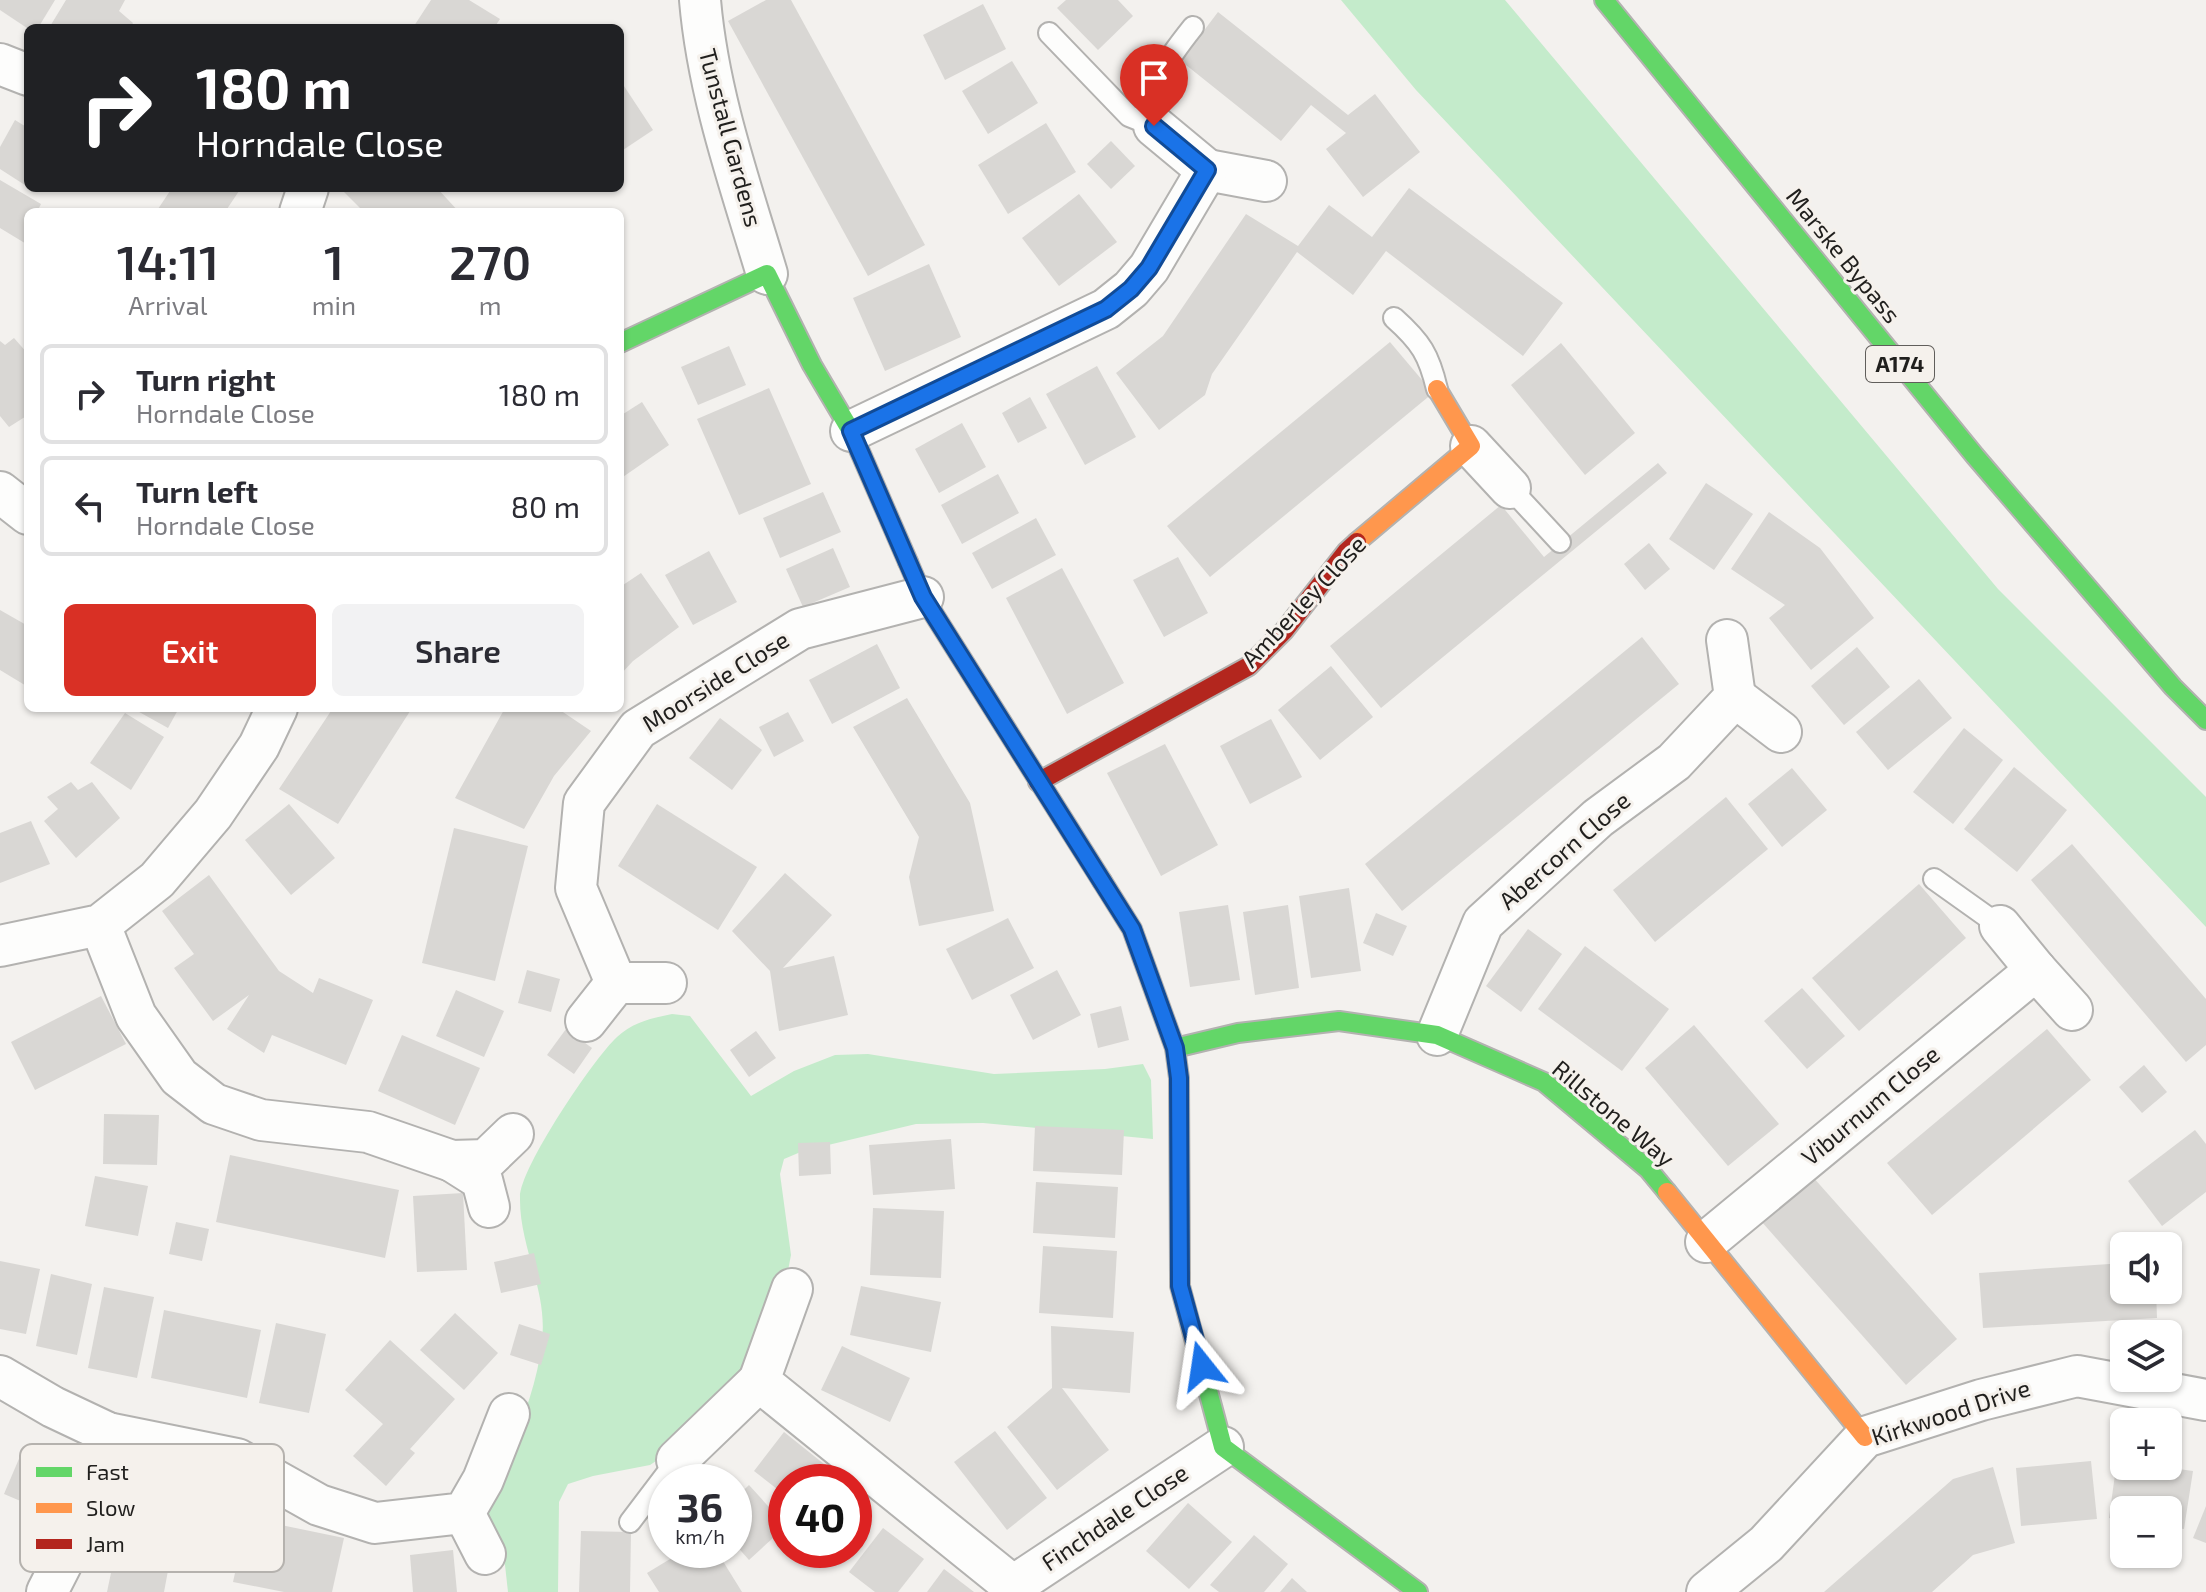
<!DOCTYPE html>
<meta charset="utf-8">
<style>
body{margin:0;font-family:"Exo 2",sans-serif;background:#f2f2f3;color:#2b2b33;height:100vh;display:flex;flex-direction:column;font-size:30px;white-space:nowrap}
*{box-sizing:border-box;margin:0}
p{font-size:26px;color:#7c7c81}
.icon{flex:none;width:44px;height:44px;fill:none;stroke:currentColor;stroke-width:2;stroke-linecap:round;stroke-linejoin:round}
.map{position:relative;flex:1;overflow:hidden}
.panel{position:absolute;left:24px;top:208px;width:600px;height:504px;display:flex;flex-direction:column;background:#fff;border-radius:12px;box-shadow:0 2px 6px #0004}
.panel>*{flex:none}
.hud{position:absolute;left:24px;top:24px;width:600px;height:168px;border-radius:12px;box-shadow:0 2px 6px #0004;background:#202124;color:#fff;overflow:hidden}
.controls{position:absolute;left:2110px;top:1232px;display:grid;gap:16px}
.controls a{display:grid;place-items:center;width:72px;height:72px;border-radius:12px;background:#fff;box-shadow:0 2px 6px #0004;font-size:40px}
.speed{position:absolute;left:648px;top:1464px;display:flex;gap:16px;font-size:40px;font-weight:700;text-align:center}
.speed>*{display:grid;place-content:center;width:104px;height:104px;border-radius:50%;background:#fff;box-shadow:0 2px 6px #0004;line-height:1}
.speed small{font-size:20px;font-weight:400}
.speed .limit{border:12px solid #d22;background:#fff;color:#111}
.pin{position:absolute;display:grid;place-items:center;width:68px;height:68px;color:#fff;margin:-82px -34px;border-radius:50% 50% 50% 0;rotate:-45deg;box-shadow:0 0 8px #0007}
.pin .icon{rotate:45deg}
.me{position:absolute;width:88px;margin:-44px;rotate:345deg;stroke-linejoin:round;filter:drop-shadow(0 0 6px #0008)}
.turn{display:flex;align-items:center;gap:28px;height:168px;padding:0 40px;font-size:36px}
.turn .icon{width:104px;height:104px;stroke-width:2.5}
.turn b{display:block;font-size:56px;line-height:68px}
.eta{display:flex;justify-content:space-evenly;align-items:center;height:136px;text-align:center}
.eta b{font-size:48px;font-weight:600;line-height:56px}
.cta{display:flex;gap:16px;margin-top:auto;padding:16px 40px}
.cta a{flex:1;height:92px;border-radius:12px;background:#d93025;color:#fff;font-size:32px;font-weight:600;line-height:92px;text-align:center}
.cta a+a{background:#f2f2f3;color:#2b2b33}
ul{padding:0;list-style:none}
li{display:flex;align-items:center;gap:24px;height:100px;margin:0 16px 12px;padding:0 24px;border:4px solid #e1e1e2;border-radius:12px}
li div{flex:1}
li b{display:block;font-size:30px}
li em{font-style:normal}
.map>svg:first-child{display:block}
</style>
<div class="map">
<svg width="2206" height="1592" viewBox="0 0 2206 1592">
<rect width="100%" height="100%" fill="#f3f1ee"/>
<!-- green -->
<g fill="#c4ebcb">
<polygon points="1341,0 1505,0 1998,589 2206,797 2206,927 1416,90"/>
<path d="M672,1014l18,2 61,80 43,-25 41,-16 33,-1 126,20 111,-5 38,-5 8,16 2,59 -170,-16 -67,1 -113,27 -19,8 -4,15 11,81 -6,31 -33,73 -84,94 -18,12 -57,11 -25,8 -9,18 -1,90h-50l-3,-27 -21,-58c24,-53 52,-108 58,-166 6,-51 -23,-94 -22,-144 0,-29 74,-139 97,-160 16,-15 35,-19 55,-23z"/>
</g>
<!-- building -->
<g fill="#d9d7d4">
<polygon points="0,0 55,0 38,28 27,28 0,10"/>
<polygon points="66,0 125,0 119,11 133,23 130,28 49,28"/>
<polygon points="431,0 469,0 500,19 494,28 417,28 414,26"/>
<polygon points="766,0 791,0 925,245 868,276 728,21"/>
<polygon points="1066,0 1118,0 1133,16 1098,50 1057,8"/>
<polygon points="983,4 1006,49 945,80 923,35"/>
<polygon points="1218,12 1348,115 1375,94 1420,152 1363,197 1326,149 1346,133 1311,105 1281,141 1181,61"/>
<polygon points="1012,61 1038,103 988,134 962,91"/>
<polygon points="620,80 653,130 620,152"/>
<polygon points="15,120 28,128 28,187 0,169 0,147"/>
<polygon points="1046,123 1076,172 1008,214 978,165"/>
<polygon points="1111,141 1135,166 1111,189 1087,164"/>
<polygon points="0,180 41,204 37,212 28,212 28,245 0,228"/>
<polygon points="172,188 241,188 225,212 156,212"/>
<polygon points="344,188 437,188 459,212 364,212 342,190"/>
<polygon points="1409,188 1563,303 1523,356 1386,251 1353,295 1297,252 1212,374 1205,395 1159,430 1116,373 1163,336 1246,214 1298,246 1329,205 1372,237"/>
<polygon points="1079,194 1117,242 1059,286 1022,238"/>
<polygon points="929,264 961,337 885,371 853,298"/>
<polygon points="14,338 28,354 28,415 9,427 0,416 0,341 5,345"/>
<polygon points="1390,342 1433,393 1210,577 1167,526"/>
<polygon points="1561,343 1635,433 1585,475 1511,385"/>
<polygon points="729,346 746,385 698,405 681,367"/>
<polygon points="1097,366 1136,437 1085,465 1046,394"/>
<polygon points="769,388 811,484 739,515 697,419"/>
<polygon points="1030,397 1047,428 1018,443 1002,413"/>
<polygon points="642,402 669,445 620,479 620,416"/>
<polygon points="962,423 986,467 939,493 915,449"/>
<polygon points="1658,463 1667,473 1381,708 1330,646 1501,505 1544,557"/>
<polygon points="998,474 1019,513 962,544 941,505"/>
<polygon points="1706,483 1753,514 1714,570 1669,539"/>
<polygon points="823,492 841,532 780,558 763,518"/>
<polygon points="1769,512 1820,548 1874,618 1811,670 1769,618 1785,605 1731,569"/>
<polygon points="1036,518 1056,555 992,589 972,553"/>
<polygon points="1649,543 1670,569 1645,590 1624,564"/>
<polygon points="833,548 850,587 803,607 786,569"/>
<polygon points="709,551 737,602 693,625 665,575"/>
<polygon points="1178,557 1208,613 1164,637 1133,580"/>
<polygon points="1062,568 1124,683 1067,714 1006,598"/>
<polygon points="641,573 679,627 633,661 620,675 620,587"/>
<polygon points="0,610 28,626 28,687 0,670"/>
<polygon points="1642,637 1679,684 1402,911 1365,864"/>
<polygon points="877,644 900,688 832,724 809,680"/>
<polygon points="1857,647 1890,687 1844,725 1811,686"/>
<polygon points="1331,666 1373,717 1320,760 1278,710"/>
<polygon points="1919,679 1952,718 1888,770 1856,732"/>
<polygon points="907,698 970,803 994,911 919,926 909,877 919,837 853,727"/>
<polygon points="132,708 179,708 168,728"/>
<polygon points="333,708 412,708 338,824 279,789"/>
<polygon points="505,708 557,708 591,731 554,776 524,829 455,798"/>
<polygon points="788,712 804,741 774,757 759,727"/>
<polygon points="125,713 164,737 131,790 90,763"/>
<polygon points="720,718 762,750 732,790 689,758"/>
<polygon points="1271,719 1302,777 1250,804 1220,746"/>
<polygon points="1964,728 2003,760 1953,824 1913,792"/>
<polygon points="1165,744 1218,845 1161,876 1107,773"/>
<polygon points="2014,767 2067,810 2017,872 1964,829"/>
<polygon points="1792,768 1827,810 1782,847 1748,804"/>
<polygon points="71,782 78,790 92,782 120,818 76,858 44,821 58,809 47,797"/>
<polygon points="1726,797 1768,849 1655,942 1613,890"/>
<polygon points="289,804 335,858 291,895 245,840"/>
<polygon points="657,804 757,867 718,930 618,866"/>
<polygon points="31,821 50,864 0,883 0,833"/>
<polygon points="454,828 528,846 495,981 422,963"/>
<polygon points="2072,844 2206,999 2206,1045 2186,1062 2031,880"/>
<polygon points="785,873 832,915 783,968 834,956 848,1015 779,1031 770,971 732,931"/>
<polygon points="209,875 279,971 313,993 319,978 373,1000 346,1065 272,1035 264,1053 227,1029 249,995 213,1021 174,968 194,954 162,911"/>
<polygon points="1919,884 1966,938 1859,1031 1812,978"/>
<polygon points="1349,888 1361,971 1311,978 1299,896"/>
<polygon points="1228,905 1240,980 1190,987 1179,912"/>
<polygon points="1288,905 1299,988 1255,995 1243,912"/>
<polygon points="1376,913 1407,926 1393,956 1363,943"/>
<polygon points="1008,918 1034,968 972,1000 946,949"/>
<polygon points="1528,929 1562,954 1521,1012 1486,986"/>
<polygon points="1585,946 1669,1009 1622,1071 1538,1009"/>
<polygon points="527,970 560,979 551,1012 518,1003"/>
<polygon points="1057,970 1081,1015 1033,1040 1010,995"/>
<polygon points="1802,988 1845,1036 1807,1069 1764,1021"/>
<polygon points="456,990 504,1011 484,1057 436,1036"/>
<polygon points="101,996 126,1044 35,1090 11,1042"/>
<polygon points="1121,1006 1129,1040 1098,1048 1090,1014"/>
<polygon points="1694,1025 1779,1124 1728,1166 1645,1068"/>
<polygon points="566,1029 592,1048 574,1074 547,1055"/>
<polygon points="2047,1029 2091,1080 1932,1215 1887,1163"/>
<polygon points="756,1031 776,1058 749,1077 730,1050"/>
<polygon points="402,1035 480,1068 455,1125 378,1091"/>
<polygon points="2144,1065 2167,1092 2142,1113 2119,1087"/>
<polygon points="104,1114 159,1115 157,1165 103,1164"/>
<polygon points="1035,1126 1124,1130 1122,1175 1033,1171"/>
<polygon points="2195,1130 2206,1144 2206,1192 2162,1226 2128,1181"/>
<polygon points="951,1139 955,1189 873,1195 869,1145"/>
<polygon points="830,1142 831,1174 799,1176 798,1143"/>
<polygon points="230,1155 399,1190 385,1258 216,1222"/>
<polygon points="95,1176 148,1186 138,1236 85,1226"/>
<polygon points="1812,1176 1957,1339 1906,1385 1761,1221"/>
<polygon points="1036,1182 1118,1187 1115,1238 1033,1233"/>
<polygon points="463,1193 467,1270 417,1272 413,1196"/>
<polygon points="873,1208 944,1211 941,1278 870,1275"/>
<polygon points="176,1222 209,1229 202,1261 169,1254"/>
<polygon points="1043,1246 1117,1251 1113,1318 1039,1313"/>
<polygon points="534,1253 541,1284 501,1293 494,1262"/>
<polygon points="0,1261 40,1269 26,1334 0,1329"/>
<polygon points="2124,1263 2124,1290 2156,1290 2157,1318 1983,1328 1979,1273"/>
<polygon points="51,1274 92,1284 77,1355 36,1346"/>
<polygon points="861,1286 941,1302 931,1352 850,1335"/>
<polygon points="104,1287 154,1297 137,1378 88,1368"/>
<polygon points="164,1310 261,1330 247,1398 151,1378"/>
<polygon points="455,1313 498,1353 464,1390 420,1350"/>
<polygon points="276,1323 326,1334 309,1413 259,1403"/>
<polygon points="519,1324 550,1334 541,1365 510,1355"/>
<polygon points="1051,1326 1134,1332 1130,1393 1062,1388 1109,1450 1057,1490 1007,1427 1052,1388"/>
<polygon points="390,1340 455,1399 410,1449 415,1453 386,1486 353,1456 383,1424 345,1390"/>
<polygon points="842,1346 910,1378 890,1422 821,1390"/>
<polygon points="995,1431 1047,1498 1007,1530 954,1462"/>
<polygon points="784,1432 844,1480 843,1482 786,1482 786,1496 754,1471"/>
<polygon points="21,1454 61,1470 44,1511 4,1494"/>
<polygon points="2117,1460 2124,1461 2124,1466 2157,1466 2193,1471 2184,1529 2168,1527 2168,1510 2124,1510 2124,1520 2109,1518"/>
<polygon points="2091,1461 2097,1519 2021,1526 2016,1468"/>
<polygon points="1993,1467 2015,1543 1973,1555 1932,1592 1824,1592 1953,1479"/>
<polygon points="749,1485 786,1526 749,1560 734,1543 734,1499"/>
<polygon points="1188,1503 1232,1542 1189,1589 1146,1551"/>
<polygon points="2206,1506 2206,1543 2193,1538"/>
<polygon points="247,1518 344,1538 332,1592 284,1592 233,1582"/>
<polygon points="883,1528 924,1559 898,1592 875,1592 849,1572"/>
<polygon points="581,1531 631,1532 630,1592 579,1592"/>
<polygon points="1254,1535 1288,1564 1264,1592 1219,1592 1210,1585"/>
<polygon points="116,1549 170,1560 164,1592 107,1592"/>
<polygon points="453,1550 457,1592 413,1592 410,1555"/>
<polygon points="685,1550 716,1550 742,1592 659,1592 647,1573"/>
<polygon points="944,1569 974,1592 927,1592"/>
<polygon points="1292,1578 1307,1592 1280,1592"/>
</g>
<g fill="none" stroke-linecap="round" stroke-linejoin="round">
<defs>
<g id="lane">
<path d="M1049,33l80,83 25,10c-3,-45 12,-65 39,-99"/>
<path d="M1394,318c27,24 35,37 43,71"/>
<polyline points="1510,488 1560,542"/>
<polyline points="1934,879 2000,926"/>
<polyline points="630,1522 677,1460"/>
</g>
<g id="street">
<path d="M700,0c8,94 40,184 67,274"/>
<polyline points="0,64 28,75"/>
<polyline points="1207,170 1266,181"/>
<polyline points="300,212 308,188"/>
<polyline points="851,431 1106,309 1131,289 1149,268 1207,170 1154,126"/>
<polyline points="1471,446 1510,488"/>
<polyline points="0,492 28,514"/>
<polyline points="1735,697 1781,732"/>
<polyline points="100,925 136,1016 179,1077 214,1104 261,1120 368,1132 452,1161"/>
<polyline points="0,946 100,925 157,880 213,814 259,746 277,708"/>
<polyline points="2036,970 2072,1010"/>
<polyline points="616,983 576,888 584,803 638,729 800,629 923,597"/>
<polyline points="586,1021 616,983 666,983"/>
<polyline points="1437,1035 1483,923 1598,818 1674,762 1735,697 1727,640"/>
<polyline points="489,1207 482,1180 452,1161 486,1160 513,1134"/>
<polyline points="1706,1242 2036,970 2000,926"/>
<polyline points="792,1289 759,1381 1013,1586"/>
<polyline points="0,1376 53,1407 108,1433 237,1459 319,1505 375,1523 464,1513 483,1480 509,1414"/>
<polyline points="677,1460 759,1381"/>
<polyline points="464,1513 485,1554"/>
<polyline points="47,1592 71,1545 108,1433"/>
<polyline points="1010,1592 1013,1586 1223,1447"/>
<polyline points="1707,1592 1766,1544 1865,1437 1981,1400 2077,1376 2206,1400"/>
</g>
<g id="fast">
<polyline points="1604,0 1975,456 2173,687 2206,720"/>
<polyline points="620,343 767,274 812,365 851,431 908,562"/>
<polyline points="1175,1048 1238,1033 1339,1021 1437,1035 1544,1082 1648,1169 1667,1192"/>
<polyline points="1180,1276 1180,1286 1223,1447 1418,1592"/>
</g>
<g id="slow">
<polyline points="1357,542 1471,446 1437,389"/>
<polyline points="908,562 923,597 1102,881"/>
<polyline points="1667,1192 1865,1437"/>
</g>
<g id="jam">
<polyline points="1038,782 1249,666 1284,631 1346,552 1357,542"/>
<polyline points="1102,881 1132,929 1175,1048 1179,1078 1180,1276"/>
</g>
</defs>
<!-- lane casing -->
<use href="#lane" stroke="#b3b2b0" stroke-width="24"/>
<!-- street casing -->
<use href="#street" stroke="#b3b2b0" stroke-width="44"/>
<!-- fast casing -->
<use href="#fast" stroke="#b3b2b0" stroke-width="22"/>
<!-- slow casing -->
<use href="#slow" stroke="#b3b2b0" stroke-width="22"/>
<!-- jam casing -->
<use href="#jam" stroke="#b3b2b0" stroke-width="22"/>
<!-- lane -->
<use href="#lane" stroke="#fdfdfc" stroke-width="20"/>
<!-- street -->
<use href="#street" stroke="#fdfdfc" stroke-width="40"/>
<!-- fast -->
<use href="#fast" stroke="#63d668" stroke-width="18"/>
<!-- slow -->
<use href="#slow" stroke="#ff974d" stroke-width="18"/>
<!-- jam -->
<use href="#jam" stroke="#b3261e" stroke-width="18"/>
</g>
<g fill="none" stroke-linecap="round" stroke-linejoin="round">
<defs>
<polyline id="route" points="1154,126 1207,170 1149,268 1131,289 1106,309 851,431 923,597 1132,929 1175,1048 1179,1078 1180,1286 1202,1366"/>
</defs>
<!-- route casing -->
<use href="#route" stroke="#114b97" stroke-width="20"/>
<!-- route -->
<use href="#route" stroke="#1a73e8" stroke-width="14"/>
</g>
<g text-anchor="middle" stroke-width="6" stroke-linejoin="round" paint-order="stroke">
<!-- shield labels -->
<rect fill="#f5f1ec" stroke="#605e5b" stroke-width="2" x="1866" y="346" width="68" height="36" rx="6"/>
<g font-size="22" font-weight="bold" fill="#201f1d">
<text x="1900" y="372">A174</text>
</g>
<!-- street labels -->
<g font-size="24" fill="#201f1d" stroke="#f5f1ec">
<text transform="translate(730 138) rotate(75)" y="8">Tunstall Gardens</text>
<text transform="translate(1843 256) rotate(51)" y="8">Marske Bypass</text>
<text transform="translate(1304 602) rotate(-47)" y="8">Amberley Close</text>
<text transform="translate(716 682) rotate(-32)" y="8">Moorside Close</text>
<text transform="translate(1565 851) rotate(-41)" y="8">Abercorn Close</text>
<text transform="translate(1871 1106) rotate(-40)" y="8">Viburnum Close</text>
<text transform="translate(1613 1114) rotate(40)" y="8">Rillstone Way</text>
<text transform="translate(1951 1413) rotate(-18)" y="8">Kirkwood Drive</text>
<text transform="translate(1115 1518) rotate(-34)" y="8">Finchdale Close</text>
</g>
</g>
<!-- legend -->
<rect x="20" y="1444" width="264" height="128" rx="12" fill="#f5f1ec" stroke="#b5b2ae" stroke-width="2"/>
<rect x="36" y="1467" width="36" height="10" fill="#63d668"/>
<rect x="36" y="1503" width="36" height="10" fill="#ff974d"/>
<rect x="36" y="1539" width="36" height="10" fill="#b3261e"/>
<g font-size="22" fill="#201f1d">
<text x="86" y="1480">Fast</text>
<text x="86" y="1516">Slow</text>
<text x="86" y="1552">Jam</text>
</g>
</svg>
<div class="controls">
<a><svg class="icon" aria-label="sound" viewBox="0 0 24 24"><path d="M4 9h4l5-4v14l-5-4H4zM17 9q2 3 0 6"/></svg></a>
<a><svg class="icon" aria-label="layers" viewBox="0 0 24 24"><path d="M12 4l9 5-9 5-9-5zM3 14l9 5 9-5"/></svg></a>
<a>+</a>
<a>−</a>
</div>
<div class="speed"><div>36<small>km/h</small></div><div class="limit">40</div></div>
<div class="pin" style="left:1154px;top:126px;background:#d93025"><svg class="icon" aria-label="arrive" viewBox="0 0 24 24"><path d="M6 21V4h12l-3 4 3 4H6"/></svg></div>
<svg class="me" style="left:1202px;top:1366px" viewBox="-20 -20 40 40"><path d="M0-17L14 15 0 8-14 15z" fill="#1a73e8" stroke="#fff" stroke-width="4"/></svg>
<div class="hud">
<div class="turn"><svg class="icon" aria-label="right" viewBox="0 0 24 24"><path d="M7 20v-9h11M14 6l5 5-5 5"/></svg><div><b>180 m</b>Horndale Close</div></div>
</div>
<section class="panel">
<div class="eta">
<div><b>14:11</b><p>Arrival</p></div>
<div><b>1</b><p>min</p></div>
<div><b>270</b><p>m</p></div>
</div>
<ul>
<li><svg class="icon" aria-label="right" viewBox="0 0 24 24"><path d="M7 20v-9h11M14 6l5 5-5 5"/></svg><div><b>Turn right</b><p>Horndale Close</p></div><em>180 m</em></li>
<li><svg class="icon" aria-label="left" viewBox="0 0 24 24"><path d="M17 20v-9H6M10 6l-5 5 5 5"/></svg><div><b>Turn left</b><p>Horndale Close</p></div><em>80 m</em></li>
</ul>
<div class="cta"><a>Exit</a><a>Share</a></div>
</section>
</div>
